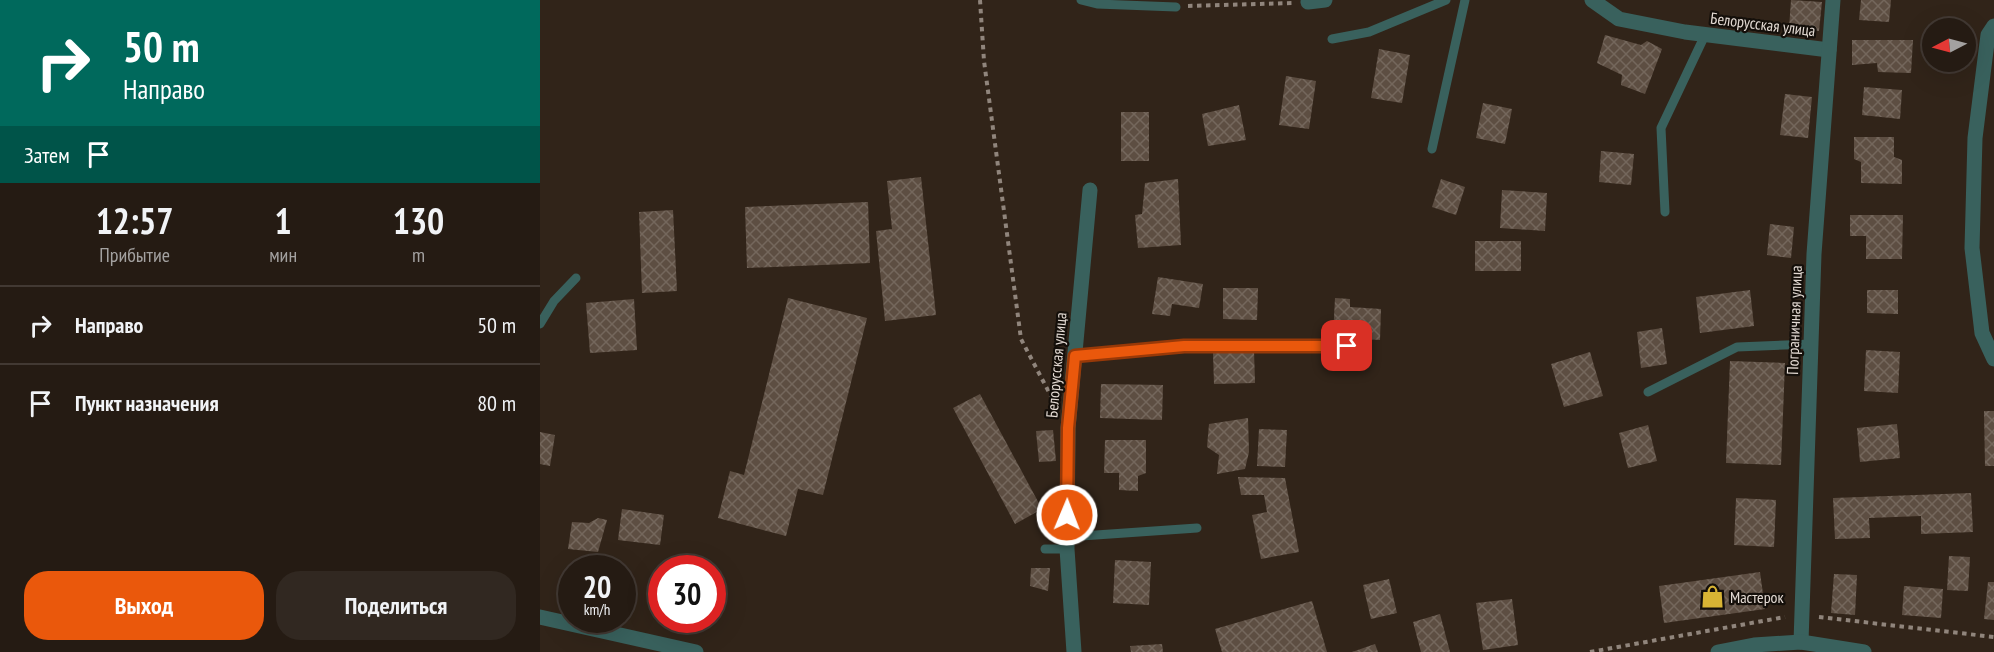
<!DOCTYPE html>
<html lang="ru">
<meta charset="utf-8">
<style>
body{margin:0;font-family:"PT Sans Narrow",sans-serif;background:#312821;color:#f1f3f6;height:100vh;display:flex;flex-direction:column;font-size:22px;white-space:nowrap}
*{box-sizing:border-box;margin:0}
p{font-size:20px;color:#a3a1a0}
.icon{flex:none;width:33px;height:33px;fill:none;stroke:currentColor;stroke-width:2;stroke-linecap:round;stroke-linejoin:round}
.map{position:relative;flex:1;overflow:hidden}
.drawer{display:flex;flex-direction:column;background:#251b13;width:540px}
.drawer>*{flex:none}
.top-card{background:#00695c;color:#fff;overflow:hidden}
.needle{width:39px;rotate:264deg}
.buttons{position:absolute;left:1382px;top:18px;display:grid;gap:12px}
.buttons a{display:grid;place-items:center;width:54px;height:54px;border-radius:50%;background:#251b13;box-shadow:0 6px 24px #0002,0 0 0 2px #423933;font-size:30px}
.speed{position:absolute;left:18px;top:555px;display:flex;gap:12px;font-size:30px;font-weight:700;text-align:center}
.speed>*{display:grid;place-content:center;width:78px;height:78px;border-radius:50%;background:#251b13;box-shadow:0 6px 24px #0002,0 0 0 2px #423933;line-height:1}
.speed small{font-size:15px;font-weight:400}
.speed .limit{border:9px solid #d22;background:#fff;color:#111}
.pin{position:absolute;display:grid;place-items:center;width:51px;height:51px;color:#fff;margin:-26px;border-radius:12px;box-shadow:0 3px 9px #0006}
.me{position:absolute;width:66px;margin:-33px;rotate:1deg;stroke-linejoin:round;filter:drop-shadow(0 0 4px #0008)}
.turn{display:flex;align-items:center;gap:21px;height:126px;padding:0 24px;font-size:27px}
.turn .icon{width:78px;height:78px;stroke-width:2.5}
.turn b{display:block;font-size:42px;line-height:51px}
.then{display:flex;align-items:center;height:57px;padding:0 24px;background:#0003;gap:12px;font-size:22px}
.eta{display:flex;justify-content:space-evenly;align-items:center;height:102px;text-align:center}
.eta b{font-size:36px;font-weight:600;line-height:42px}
.cta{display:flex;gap:12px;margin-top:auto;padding:12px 24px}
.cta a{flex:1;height:69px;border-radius:24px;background:#ea580c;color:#fff;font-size:24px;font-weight:600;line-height:69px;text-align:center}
.cta a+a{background:#312821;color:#f1f3f6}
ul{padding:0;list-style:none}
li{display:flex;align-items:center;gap:18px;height:78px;padding:0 24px;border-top:2px solid #423933}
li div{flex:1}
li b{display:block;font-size:22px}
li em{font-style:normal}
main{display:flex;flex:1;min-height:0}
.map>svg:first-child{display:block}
</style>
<main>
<section class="drawer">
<div class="top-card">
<div class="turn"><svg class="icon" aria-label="right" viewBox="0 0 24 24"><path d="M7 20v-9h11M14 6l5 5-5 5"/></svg><div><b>50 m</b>Направо</div></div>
<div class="then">Затем<svg class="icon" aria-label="arrive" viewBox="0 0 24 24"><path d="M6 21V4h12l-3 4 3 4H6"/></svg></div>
</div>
<div class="eta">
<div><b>12:57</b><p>Прибытие</p></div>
<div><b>1</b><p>мин</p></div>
<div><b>130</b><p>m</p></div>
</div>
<ul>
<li><svg class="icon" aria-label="right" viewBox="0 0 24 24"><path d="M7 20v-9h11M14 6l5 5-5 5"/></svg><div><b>Направо</b></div><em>50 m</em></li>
<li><svg class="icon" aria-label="arrive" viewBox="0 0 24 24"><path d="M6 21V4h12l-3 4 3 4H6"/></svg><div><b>Пункт назначения</b></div><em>80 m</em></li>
</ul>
<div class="cta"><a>Выход</a><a>Поделиться</a></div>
</section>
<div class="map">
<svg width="1454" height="652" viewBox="0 0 1454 652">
<defs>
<pattern id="building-cross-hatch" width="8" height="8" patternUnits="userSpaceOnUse" patternTransform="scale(1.5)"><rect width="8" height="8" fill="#5d4e42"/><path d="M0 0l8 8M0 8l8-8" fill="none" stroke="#74675c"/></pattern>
</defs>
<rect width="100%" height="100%" fill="#312419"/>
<!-- building -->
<g fill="url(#building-cross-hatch)">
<polygon points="1251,0 1282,2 1279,31 1249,28"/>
<polygon points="1321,0 1351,0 1349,22 1319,20"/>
<polygon points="1065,35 1101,45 1107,41 1122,49 1105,94 1081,85 1082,75 1057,63"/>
<polygon points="1312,40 1373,40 1371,73 1338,72 1337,63 1312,65"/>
<polygon points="839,49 870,55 862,103 831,98"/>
<polygon points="746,76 776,81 769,129 739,125"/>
<polygon points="1324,87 1362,90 1360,119 1322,115"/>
<polygon points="1245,94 1272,97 1268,138 1240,135"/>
<polygon points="943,103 972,109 965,144 936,138"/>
<polygon points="699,105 706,140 668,146 662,114"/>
<rect x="581" y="112" width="28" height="49"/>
<polygon points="1314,137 1354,137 1354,157 1362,160 1362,184 1321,183 1321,162 1314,159"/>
<polygon points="1061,151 1094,154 1091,185 1059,182"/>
<polygon points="381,177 396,315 345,321 336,231 352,229 347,181"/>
<polygon points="638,179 641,245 598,248 595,215 602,214 605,183"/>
<polygon points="901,179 925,187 916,215 892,207"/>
<polygon points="962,190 1007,193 1005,231 960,228"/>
<polygon points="328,202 330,263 207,268 205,207"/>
<polygon points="133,210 137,291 102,293 99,212"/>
<polygon points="1310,215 1363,215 1362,259 1326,259 1326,236 1310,236"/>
<polygon points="1230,224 1254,227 1251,258 1227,255"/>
<rect x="935" y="241" width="46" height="30"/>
<polygon points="618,277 663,284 659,308 632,304 630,316 612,314"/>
<polygon points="683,288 718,288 717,320 683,319"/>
<polygon points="1210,290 1214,326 1160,333 1156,297"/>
<polygon points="1327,290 1358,290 1358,314 1327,313"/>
<polygon points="248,298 327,318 283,495 258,489 246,536 178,518 190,471 204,475"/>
<polygon points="795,298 810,299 810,307 841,309 840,340 793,337"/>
<polygon points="94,299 97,350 50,353 46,303"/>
<polygon points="1122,328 1127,364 1101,368 1097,332"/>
<polygon points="1326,350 1360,352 1358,393 1324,391"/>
<polygon points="714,351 715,383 674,384 673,353"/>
<polygon points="1050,352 1063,396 1024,407 1011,364"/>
<polygon points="1190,361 1245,363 1241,465 1186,463"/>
<polygon points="561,384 623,385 622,420 560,418"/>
<polygon points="440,394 502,509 475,524 413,408"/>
<polygon points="1444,411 1454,411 1454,466 1445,466"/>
<polygon points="708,418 709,452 705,469 677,474 679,455 667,447 669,424"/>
<polygon points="1357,424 1360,458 1320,462 1317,428"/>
<polygon points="1108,425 1117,461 1088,468 1079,433"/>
<polygon points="719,429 747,430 745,467 717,466"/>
<polygon points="513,430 516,461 499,462 496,431"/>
<polygon points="0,432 15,435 10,466 0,464"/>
<polygon points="565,440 606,440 606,473 598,476 598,491 579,490 579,473 564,473"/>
<polygon points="698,477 745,478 759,552 721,559 712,515 727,512 724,495 701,495"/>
<polygon points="1431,493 1433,532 1381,534 1381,516 1329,518 1330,538 1295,539 1293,498"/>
<polygon points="1196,498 1236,500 1234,547 1194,545"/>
<polygon points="82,509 124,515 120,545 78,540"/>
<polygon points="58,518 67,520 58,552 28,549 32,522 49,523"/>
<polygon points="1409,556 1430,557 1428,591 1407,590"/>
<polygon points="575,560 611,562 609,605 573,603"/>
<polygon points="491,568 510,568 508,591 490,586"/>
<polygon points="1220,572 1225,609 1124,623 1119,586"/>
<polygon points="1294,574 1317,575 1315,615 1291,613"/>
<polygon points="849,579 857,613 831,619 823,585"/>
<polygon points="1448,582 1454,582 1454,620 1444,619"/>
<polygon points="1364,586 1403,589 1401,618 1362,615"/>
<polygon points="972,599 978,645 943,650 936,603"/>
<polygon points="772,601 787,652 682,652 675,629"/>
<polygon points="900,614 910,652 881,652 873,622"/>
<polygon points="622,644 623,652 591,652 590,646"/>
<polygon points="835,644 838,652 812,652"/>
</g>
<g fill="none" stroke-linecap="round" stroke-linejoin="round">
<!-- path -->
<g stroke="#90857c" stroke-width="4" stroke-dasharray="4.5 4.5" stroke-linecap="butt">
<polyline points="440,0 444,61 481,339 512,398"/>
<polyline points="648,6 752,3"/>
<polyline points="1279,617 1454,637"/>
<polyline points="1050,652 1245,617"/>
</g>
<!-- service -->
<g stroke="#39615d" stroke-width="9">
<polyline points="541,0 557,4 636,7"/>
<polyline points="792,39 829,32 906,0"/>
<polyline points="892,149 925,0"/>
<polyline points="1125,212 1121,128 1165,35"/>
<polyline points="0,324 14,301 36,278"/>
<polyline points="535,356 643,346 807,346"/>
<polyline points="1108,392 1197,347 1272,344"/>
<polyline points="527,537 657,528"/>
<polyline points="505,549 527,549"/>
</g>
<!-- minor -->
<g stroke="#39615d" stroke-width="15">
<polyline points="1052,0 1079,19 1145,32 1289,50"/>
<polyline points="768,2 785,0"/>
<polyline points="1454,26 1448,35 1435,138 1432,248 1442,333 1454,359"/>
<polyline points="0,617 156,652"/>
<polyline points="1261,642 1274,254 1293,0"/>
<polyline points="534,652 527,549 528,428 550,190"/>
</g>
<!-- tertiary -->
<polyline stroke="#39615d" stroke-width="15" points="1178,652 1214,645 1261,642 1324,652"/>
</g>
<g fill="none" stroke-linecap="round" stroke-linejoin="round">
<defs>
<polyline id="route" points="527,515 528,428 535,356 644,346 807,346"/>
</defs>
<!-- route casing -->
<use href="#route" stroke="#983908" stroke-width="15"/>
<!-- route -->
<use href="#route" stroke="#ea580c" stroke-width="10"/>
</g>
<!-- icons -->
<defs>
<symbol id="shop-bare" viewBox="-9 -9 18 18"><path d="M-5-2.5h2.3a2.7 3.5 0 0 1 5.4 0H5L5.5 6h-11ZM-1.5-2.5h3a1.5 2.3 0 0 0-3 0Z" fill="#d8b434" stroke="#140f0a" stroke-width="2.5" paint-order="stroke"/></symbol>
</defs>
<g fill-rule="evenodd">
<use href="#shop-bare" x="1156" y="580" width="33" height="33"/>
</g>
<g text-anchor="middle" stroke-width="4.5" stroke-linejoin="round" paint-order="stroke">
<!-- street labels -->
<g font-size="16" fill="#e4dbd4" stroke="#140f0a">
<text transform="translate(1223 24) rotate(7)" y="6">Белорусская улица</text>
<text transform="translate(1254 320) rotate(-88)" y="6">Пограничная улица</text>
<text transform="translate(516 365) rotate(-85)" y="6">Белорусская улица</text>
</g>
<!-- poi labels -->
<g font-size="16" fill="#e4dbd4" stroke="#140f0a" text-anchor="start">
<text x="1190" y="603">Мастерок</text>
</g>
</g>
</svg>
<div class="buttons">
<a><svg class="needle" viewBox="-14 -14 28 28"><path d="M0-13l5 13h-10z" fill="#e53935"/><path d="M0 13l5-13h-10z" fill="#a3a1a0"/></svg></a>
</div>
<div class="speed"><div>20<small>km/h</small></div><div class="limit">30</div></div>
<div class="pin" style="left:807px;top:346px;background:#d93025"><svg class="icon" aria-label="arrive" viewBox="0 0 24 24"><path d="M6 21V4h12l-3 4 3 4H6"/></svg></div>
<svg class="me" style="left:527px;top:515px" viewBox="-20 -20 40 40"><circle r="17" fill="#ea580c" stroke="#fff" stroke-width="3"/><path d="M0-11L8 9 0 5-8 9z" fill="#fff"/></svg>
</div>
</main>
